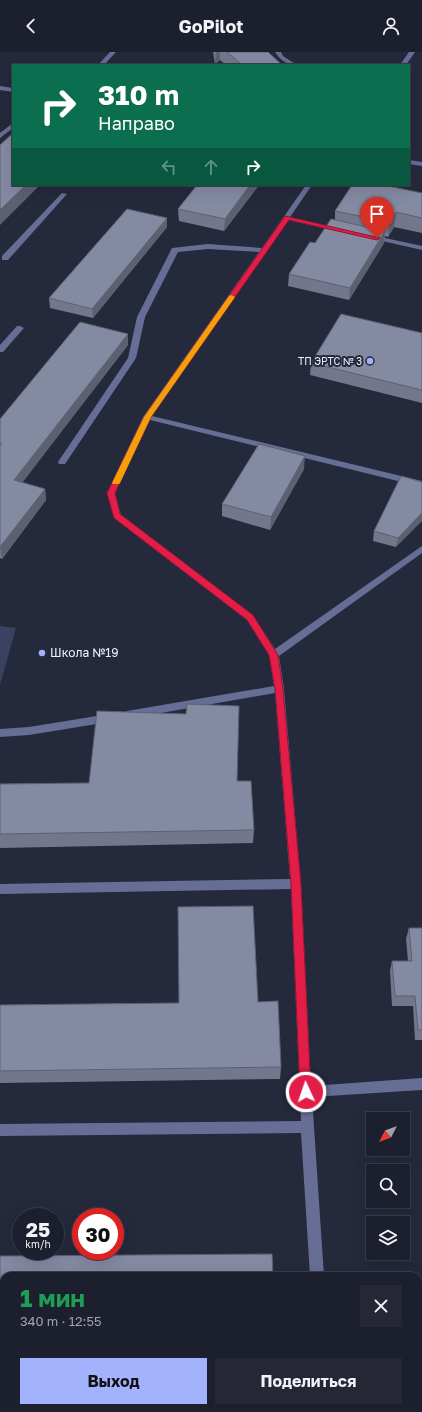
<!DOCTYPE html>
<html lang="ru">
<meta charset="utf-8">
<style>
body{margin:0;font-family:"Golos Text",sans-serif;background:#252735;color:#f1f3f6;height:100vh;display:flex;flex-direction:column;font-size:15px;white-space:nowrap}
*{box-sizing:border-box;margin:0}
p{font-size:13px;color:#a0a2aa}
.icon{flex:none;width:22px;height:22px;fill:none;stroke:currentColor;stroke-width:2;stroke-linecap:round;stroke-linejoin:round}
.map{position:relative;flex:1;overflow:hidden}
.sheet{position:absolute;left:0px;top:1220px;width:422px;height:140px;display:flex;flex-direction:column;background:#1c1f2d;border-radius:12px 12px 0 0;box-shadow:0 4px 16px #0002,0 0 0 1px #3a3d49}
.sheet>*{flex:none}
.top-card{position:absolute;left:12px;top:12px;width:398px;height:122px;border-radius:0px;box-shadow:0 4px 16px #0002,0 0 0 1px #3a3d49;background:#0b6e4f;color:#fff;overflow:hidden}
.needle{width:26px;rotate:228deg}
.tools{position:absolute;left:366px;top:1060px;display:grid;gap:8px}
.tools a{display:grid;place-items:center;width:44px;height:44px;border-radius:0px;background:#1c1f2d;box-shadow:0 4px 16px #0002,0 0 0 1px #3a3d49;font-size:20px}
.speed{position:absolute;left:12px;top:1156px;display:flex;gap:8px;font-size:20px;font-weight:700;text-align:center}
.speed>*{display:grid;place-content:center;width:52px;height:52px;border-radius:50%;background:#1c1f2d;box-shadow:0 4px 16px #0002,0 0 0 1px #3a3d49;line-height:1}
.speed small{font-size:10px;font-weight:400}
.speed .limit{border:6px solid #d22;background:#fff;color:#111}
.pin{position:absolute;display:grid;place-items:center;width:34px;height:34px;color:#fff;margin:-41px -17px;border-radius:50% 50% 50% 0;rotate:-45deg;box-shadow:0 0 4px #0007}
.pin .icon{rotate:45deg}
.me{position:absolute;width:44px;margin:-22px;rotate:357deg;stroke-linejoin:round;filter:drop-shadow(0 0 3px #0008)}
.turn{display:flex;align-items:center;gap:14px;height:84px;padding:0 20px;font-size:18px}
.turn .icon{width:52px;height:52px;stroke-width:2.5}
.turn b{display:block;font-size:28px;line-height:34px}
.lanes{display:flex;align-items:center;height:38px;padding:0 20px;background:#0003;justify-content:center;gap:20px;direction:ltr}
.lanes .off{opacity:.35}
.round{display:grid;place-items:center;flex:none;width:42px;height:42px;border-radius:0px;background:#252735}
.head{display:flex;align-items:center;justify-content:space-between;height:68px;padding:0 20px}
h1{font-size:24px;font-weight:700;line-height:30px;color:#1e9e55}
.action{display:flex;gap:8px;margin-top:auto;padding:8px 20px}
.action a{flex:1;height:46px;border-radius:0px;background:#a3b2fd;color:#111;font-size:16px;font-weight:700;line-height:46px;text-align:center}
.action a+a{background:#252735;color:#f1f3f6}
header{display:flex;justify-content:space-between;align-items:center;height:52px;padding:0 20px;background:#1c1f2d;font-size:18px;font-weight:700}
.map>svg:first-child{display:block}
</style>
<header><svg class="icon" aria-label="back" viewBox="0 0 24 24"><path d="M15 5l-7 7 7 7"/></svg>GoPilot<svg class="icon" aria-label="person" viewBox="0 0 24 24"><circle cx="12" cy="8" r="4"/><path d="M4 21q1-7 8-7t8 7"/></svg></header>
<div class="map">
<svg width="422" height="1360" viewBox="0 0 422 1360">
<rect width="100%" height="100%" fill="#25293c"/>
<!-- green -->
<polygon fill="#3b4261" points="0,574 16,576 0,633"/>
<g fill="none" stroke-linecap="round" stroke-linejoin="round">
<!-- minor -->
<g fill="#666e96" fill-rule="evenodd">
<polygon points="110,0 116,0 104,13 98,13"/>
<path d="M275,0h6l2,4 14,9c-10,0 -17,-5 -22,-13z"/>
<polygon points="409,0 415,0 406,13 400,13"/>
<polygon points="0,34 13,36 13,40 0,38"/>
<polygon points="13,71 13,76 0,86 0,81"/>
<polygon points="409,108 422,110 422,114 409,112"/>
<polygon points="306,133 312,133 290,165 343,178 340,180 288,168 152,364 422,429 422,435 150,368 115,441 121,463 253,564 275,597 422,494 422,501 279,604 284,637 301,832 311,1034 422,1026 422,1038 312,1045 324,1224 310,1224 301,1081 0,1084 0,1072 301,1069 291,837 0,842 0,832 290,827 275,641 127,667 122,663 127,659 274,634 269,603 247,568 114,466 107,441 143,365 259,200 208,197 178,200 145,265 136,306 65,412 59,412 58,410 128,306 137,265 172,196 208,192 262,196"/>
<polygon points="62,141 67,142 8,208 2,208 2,204"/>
<polygon points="371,183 422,194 422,198 369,186 367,185"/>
<polygon points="17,274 20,274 24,276 3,300 0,300 0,293"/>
<polygon points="109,662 113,663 114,666 113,669 109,670 29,683 0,685 0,677 29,675"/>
<rect x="319" y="1356" width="14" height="4"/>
</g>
</g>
<!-- wall -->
<g fill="#72778b">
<polygon points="213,0 268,0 282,13 226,13 220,8 215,12"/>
<polygon points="197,133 259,133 224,179 179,169 178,157"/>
<polygon points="422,141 422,181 394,175 388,185 385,184 384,191 349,248 288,234 289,222 335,168 335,159"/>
<polygon points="167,166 167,175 93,266 50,256 49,246"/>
<polygon points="422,281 422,351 310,323 311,311"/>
<polygon points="128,293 22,430 45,437 46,448 2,507 0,506 0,367"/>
<polygon points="304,417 270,478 222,464 222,452"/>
<polygon points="422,430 396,495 373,489 374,479"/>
<polygon points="237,729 254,778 253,791 0,796 0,732"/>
<polygon points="409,876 422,876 422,988 415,988 413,954 392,954 390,919 392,909 408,909 406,887"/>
<polygon points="258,950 281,1015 280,1027 0,1031 0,953"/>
<polygon points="0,1204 4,1224 4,1303 0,1303"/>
</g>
<!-- shaded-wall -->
<g fill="#5c6171">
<polygon points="216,0 220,0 220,8 215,12"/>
<polygon points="26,133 40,133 0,173 0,158"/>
<polygon points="250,133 259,133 224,179 225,167"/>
<polygon points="396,160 394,175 388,185 389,170"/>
<polygon points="167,166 167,175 93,266 92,257"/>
<polygon points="385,179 384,191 349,248 350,236"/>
<polygon points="128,282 128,293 16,439 14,428"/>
<polygon points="305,404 304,417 270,478 271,465"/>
<polygon points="45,437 46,448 2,507 0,495"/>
<polygon points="422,461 422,469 396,495 398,486"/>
</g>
<!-- building -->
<g fill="#848aa2" stroke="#5c6171">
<polygon points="227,0 268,0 282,13 242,13"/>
<polygon points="13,81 13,133 26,133 0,158 0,93"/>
<polygon points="197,133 250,133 225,167 178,157"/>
<polygon points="352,133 383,133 422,141 422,166 396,160 389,170 335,159"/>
<polygon points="127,157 167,166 92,257 49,246"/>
<polygon points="331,167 385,179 350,236 289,222 310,190 315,191"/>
<polygon points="341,262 422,281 422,338 311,311"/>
<polygon points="80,270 128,282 14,428 45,437 0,495 0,394 2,392 0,391 0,367"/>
<polygon points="259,392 305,404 271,465 222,452"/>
<polygon points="401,424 422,430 422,461 398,486 374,479"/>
<polygon points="187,652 239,654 237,729 251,729 254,778 0,782 0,732 89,731 97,659 186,662"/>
<polygon points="253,854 258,950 278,949 281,1015 0,1019 0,953 179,951 178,855"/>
<polygon points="409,876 422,876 422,978 418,978 415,944 395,944 392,909 412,909"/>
<polygon points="272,1202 273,1224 4,1224 4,1294 0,1294 0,1204"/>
</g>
<!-- route -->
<polygon fill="#e11d48" stroke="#92132f" points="285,164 380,186 377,188 289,168 151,365 115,441 120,462 253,563 278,603 283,637 301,832 311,1040 310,1044 306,1045 302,1044 300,1040 291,832 275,637 269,603 247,568 114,466 107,441 144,365"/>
<!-- slow -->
<polygon fill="#f59e0b" points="231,243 235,245 151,365 120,431 119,432 113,432 112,431 144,365 229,244"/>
<!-- markers -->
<g fill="#a3b2fd" stroke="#25293c" stroke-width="1.5">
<circle cx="370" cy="309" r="4"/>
<circle cx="42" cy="601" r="4"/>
</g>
<g text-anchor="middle" stroke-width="4" stroke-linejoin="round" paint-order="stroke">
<!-- far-poi labels -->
<g font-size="10" fill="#eef2ff" stroke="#25293c" text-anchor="end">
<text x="362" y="313">ТП ЭРТС № 3</text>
</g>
<!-- poi labels -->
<g font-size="12" fill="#eef2ff" stroke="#25293c" text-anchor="start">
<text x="50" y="605">Школа №19</text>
</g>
</g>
</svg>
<div class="tools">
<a><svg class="needle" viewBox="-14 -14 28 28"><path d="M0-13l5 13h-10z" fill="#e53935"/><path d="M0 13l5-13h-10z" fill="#a0a2aa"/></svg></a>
<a><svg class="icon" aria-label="search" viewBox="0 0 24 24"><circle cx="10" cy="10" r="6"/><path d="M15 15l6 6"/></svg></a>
<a><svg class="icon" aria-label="layers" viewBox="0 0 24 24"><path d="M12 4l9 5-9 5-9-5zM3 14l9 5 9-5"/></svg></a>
</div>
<div class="speed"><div>25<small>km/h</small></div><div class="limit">30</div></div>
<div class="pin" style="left:377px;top:186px;background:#d93025"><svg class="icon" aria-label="arrive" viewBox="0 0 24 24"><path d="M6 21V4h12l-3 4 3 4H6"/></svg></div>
<svg class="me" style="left:306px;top:1040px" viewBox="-20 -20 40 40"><circle r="17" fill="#e11d48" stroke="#fff" stroke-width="3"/><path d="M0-11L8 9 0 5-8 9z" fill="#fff"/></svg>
<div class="top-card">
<div class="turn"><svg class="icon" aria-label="right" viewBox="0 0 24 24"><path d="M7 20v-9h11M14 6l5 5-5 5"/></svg><div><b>310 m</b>Направо</div></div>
<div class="lanes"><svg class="icon off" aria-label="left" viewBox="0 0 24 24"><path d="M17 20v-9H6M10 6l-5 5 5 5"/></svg><svg class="icon off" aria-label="ahead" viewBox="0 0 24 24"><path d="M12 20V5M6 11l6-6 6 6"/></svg><svg class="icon" aria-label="right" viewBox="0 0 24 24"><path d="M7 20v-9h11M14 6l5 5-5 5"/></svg></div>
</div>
<section class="sheet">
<div class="head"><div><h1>1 мин</h1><p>340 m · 12:55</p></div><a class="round"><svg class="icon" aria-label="close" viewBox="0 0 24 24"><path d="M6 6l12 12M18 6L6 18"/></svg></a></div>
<div class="action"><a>Выход</a><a>Поделиться</a></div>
</section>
</div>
